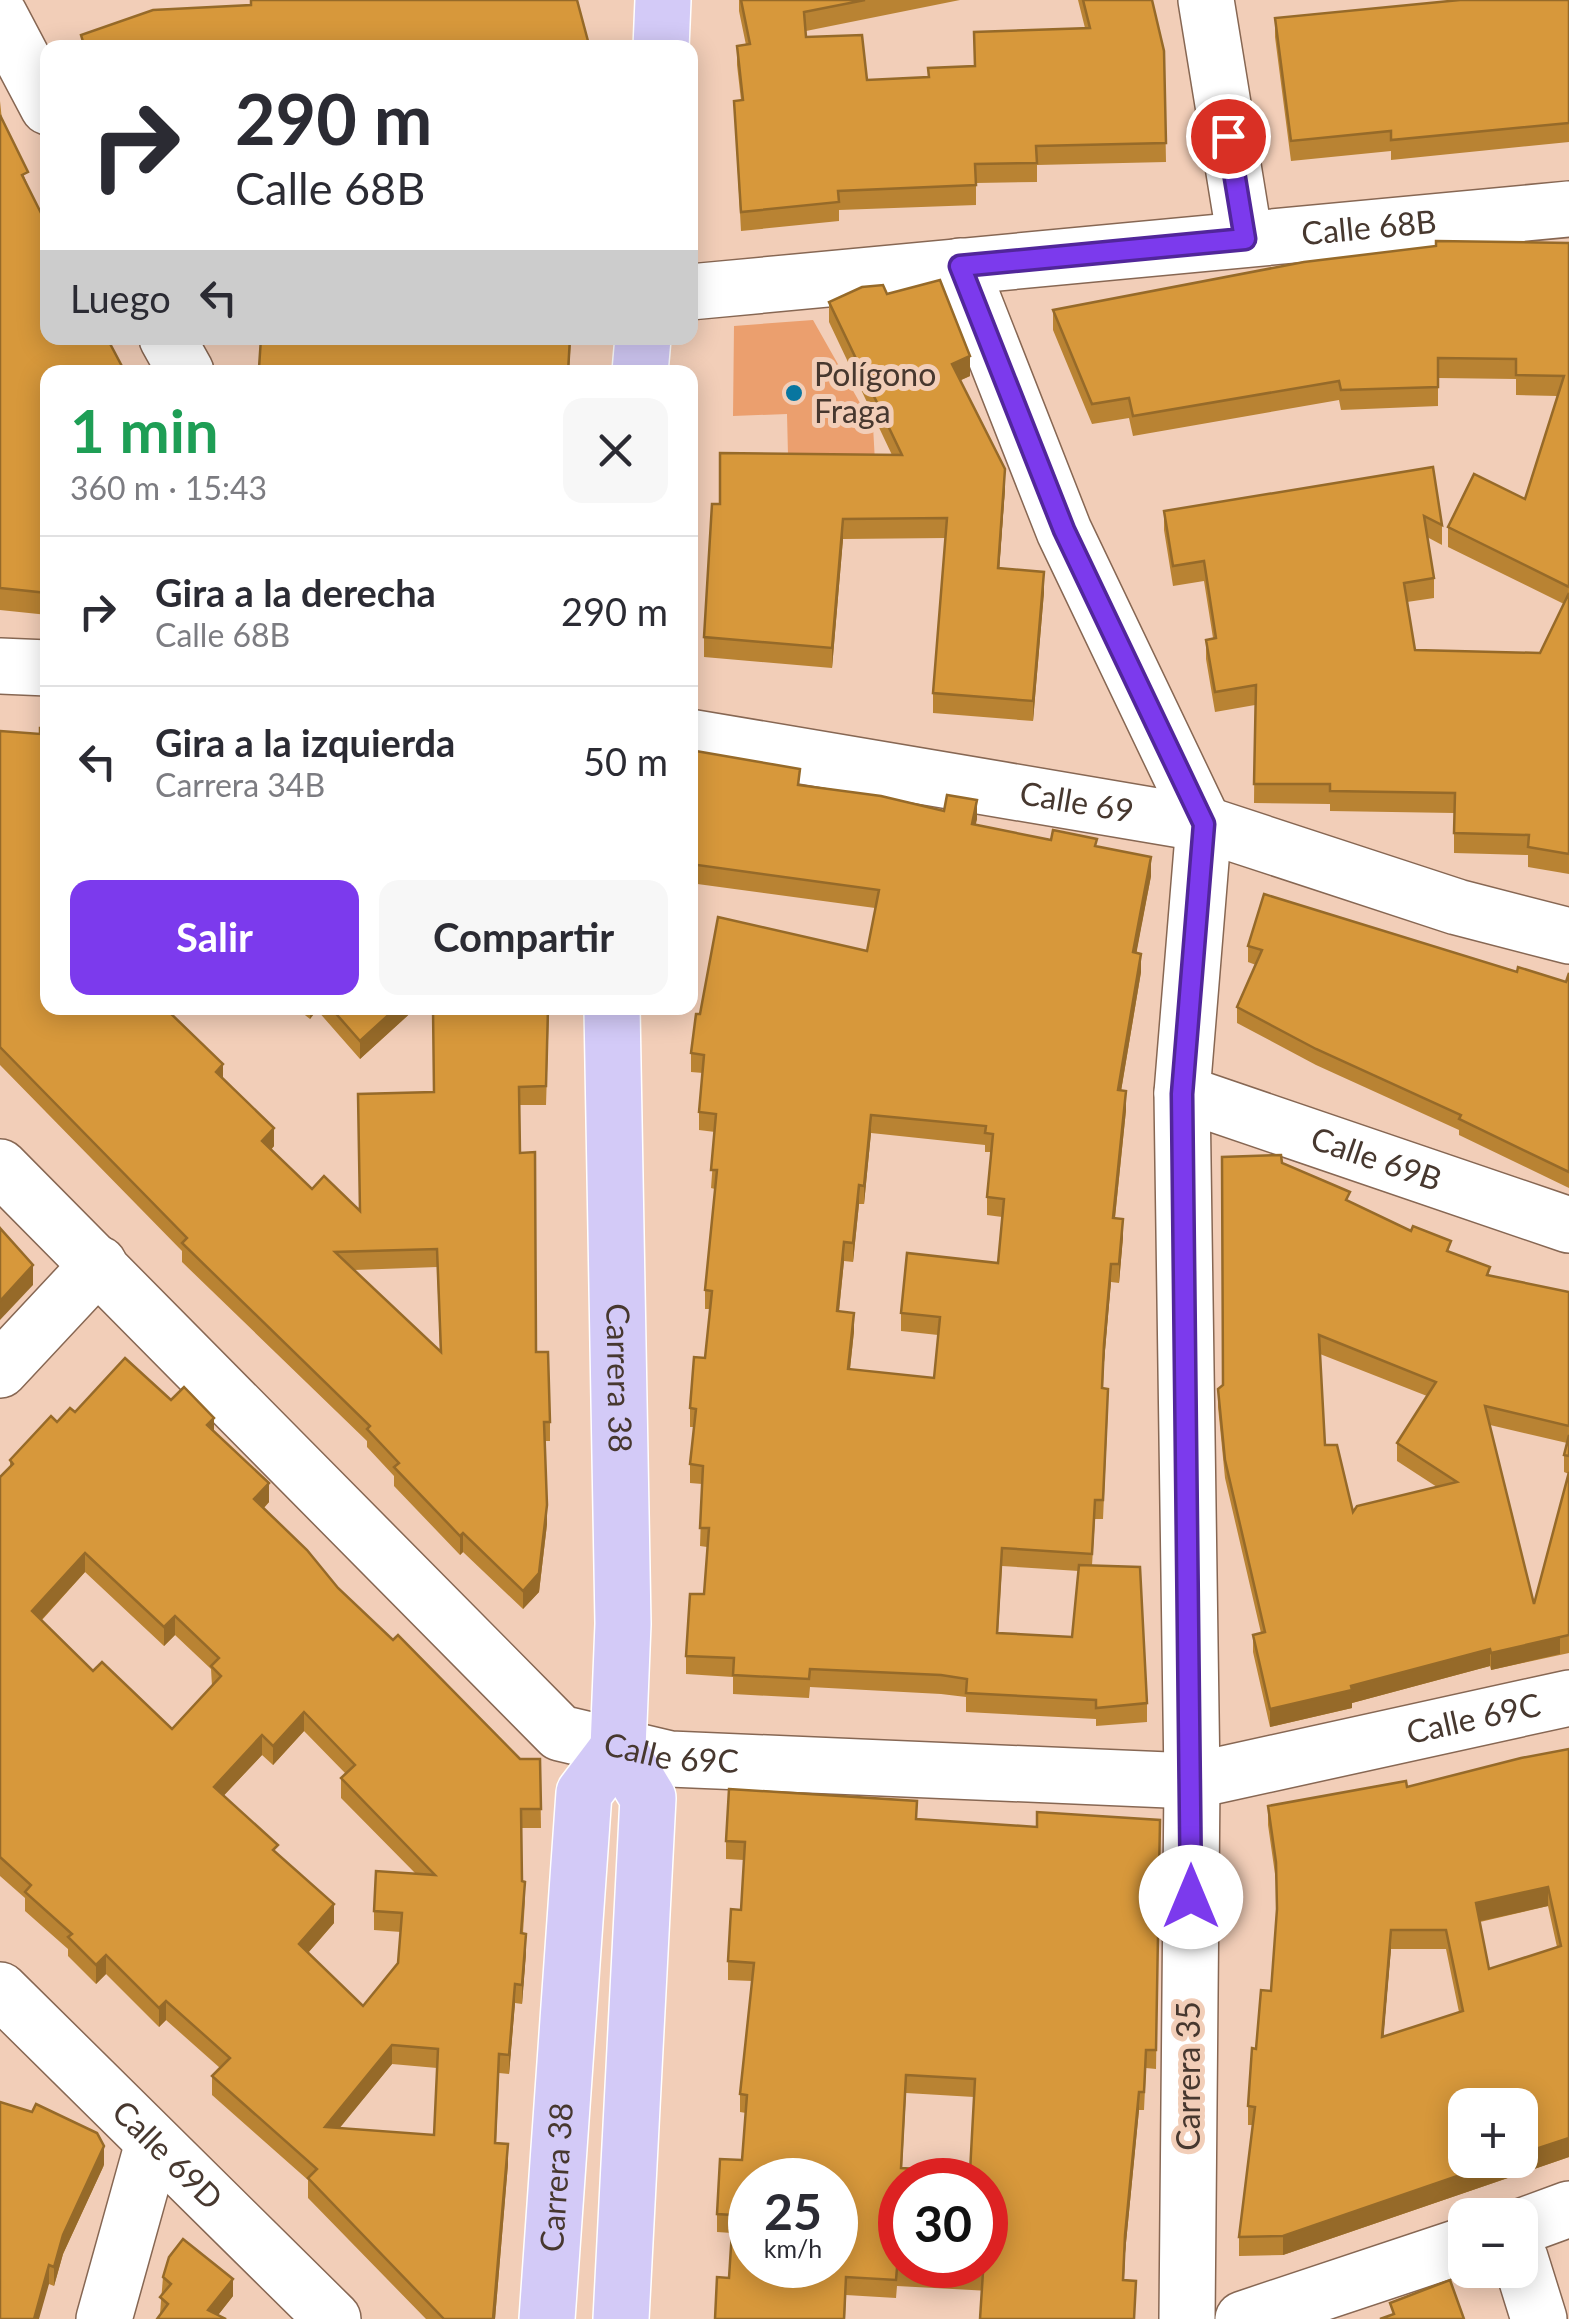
<!DOCTYPE html>
<html lang="es">
<meta charset="utf-8">
<style>
body{margin:0;font-family:Lato,sans-serif;background:#f7f7f7;color:#2b2b33;height:100vh;display:flex;flex-direction:column;font-size:38px;white-space:nowrap}
*{box-sizing:border-box;margin:0}
p{font-size:32px;color:#7c7c81}
.icon{flex:none;width:55px;height:55px;fill:none;stroke:currentColor;stroke-width:2;stroke-linecap:round;stroke-linejoin:round}
.map{position:relative;flex:1;overflow:hidden}
.panel{position:absolute;left:40px;top:365px;width:658px;height:650px;display:flex;flex-direction:column;background:#fff;border-radius:20px;box-shadow:0 5px 25px #0003}
.panel>*{flex:none}
.hud{position:absolute;left:40px;top:40px;width:658px;height:305px;border-radius:20px;box-shadow:0 5px 25px #0003;background:#fff;color:#2b2b33;overflow:hidden}
.controls{position:absolute;left:1448px;top:2088px;display:grid;gap:20px}
.controls a{display:grid;place-items:center;width:90px;height:90px;border-radius:20px;background:#fff;box-shadow:0 5px 25px #0003;font-size:50px}
.speed{position:absolute;left:728px;top:2158px;display:flex;gap:20px;font-size:50px;font-weight:700;text-align:center}
.speed>*{display:grid;place-content:center;width:130px;height:130px;border-radius:50%;background:#fff;box-shadow:0 5px 25px #0003;line-height:1}
.speed small{font-size:25px;font-weight:400}
.speed .limit{border:15px solid #d22;background:#fff;color:#111}
.pin{position:absolute;display:grid;place-items:center;width:85px;height:85px;color:#fff;margin:-42px;border:5px solid #fff;border-radius:50%;box-shadow:0 2px 10px #0007}
.me{position:absolute;width:110px;margin:-55px;rotate:0deg;stroke-linejoin:round;filter:drop-shadow(0 0 8px #0008)}
.turn{display:flex;align-items:center;gap:35px;height:210px;padding:0 30px;font-size:45px}
.turn .icon{width:130px;height:130px;stroke-width:2.5}
.turn b{display:block;font-size:70px;line-height:85px}
.then{display:flex;align-items:center;height:95px;padding:0 30px;background:#0003;gap:20px;font-size:38px}
.round{display:grid;place-items:center;flex:none;width:105px;height:105px;border-radius:20px;background:#f7f7f7}
.summary{display:flex;align-items:center;justify-content:space-between;height:170px;padding:0 30px}
h1{font-size:60px;font-weight:700;line-height:75px;color:#1e9e55}
.primary-button{display:flex;gap:20px;margin-top:auto;padding:20px 30px}
.primary-button a{flex:1;height:115px;border-radius:20px;background:#7c3aed;color:#fff;font-size:40px;font-weight:700;line-height:115px;text-align:center}
.primary-button a+a{background:#f7f7f7;color:#2b2b33}
ul{padding:0;list-style:none}
li{display:flex;align-items:center;gap:30px;height:150px;padding:0 30px;border-top:2px solid #e1e1e2}
li div{flex:1}
li b{display:block;font-size:38px}
li em{font-style:normal}
.map>svg:first-child{display:block}
</style>
<div class="map">
<svg width="1569" height="2319" viewBox="0 0 1569 2319">
<rect width="100%" height="100%" fill="#f2ceb8"/>
<!-- green -->
<polygon fill="#eb9f6e" points="813,320 873,426 875,462 788,455 787,414 733,416 734,326"/>
<g fill="none" stroke-linecap="round" stroke-linejoin="round">
<defs>
<g id="minor">
<polyline points="1206,0 1245,239"/>
<polyline points="0,16 48,107"/>
<polyline points="960,266 1064,531 1204,824 1182,1093 1192,1781 1187,2319"/>
<path id="s1" d="M690,292l879,-83"/>
<polyline points="167,338 186,372"/>
<polyline points="0,666 48,668"/>
<path id="s2" d="M690,737l514,87 253,83 112,29"/>
<path id="s3" d="M1182,1093l387,132"/>
<path id="s4" d="M0,1167l560,566 110,26 522,22 377,-83"/>
<polyline points="0,1370 99,1264"/>
<path id="s5" d="M0,1990l333,329"/>
<polyline points="1520,2227 1569,2209"/>
<polyline points="1520,2258 1539,2319"/>
<polyline points="104,2319 153,2143"/>
<polyline points="1243,2319 1465,2245"/>
</g>
<g id="major">
<polyline points="661,48 663,0"/>
<polyline points="640,372 643,338"/>
<path id="s6" d="M612,1008l11,616 -5,124 30,50 -27,521"/>
<path id="s7" d="M547,2319l37,-526 34,-45"/>
</g>
</defs>
<!-- minor casing -->
<use href="#minor" stroke="#876753" stroke-width="58"/>
<!-- major casing -->
<use href="#major" stroke="#fff" stroke-width="58"/>
<!-- minor -->
<use href="#minor" stroke="#fff" stroke-width="55"/>
<!-- major -->
<use href="#major" stroke="#d3caf7" stroke-width="55"/>
</g>
<!-- wall -->
<g fill="#b98333" fill-rule="evenodd">
<polygon points="739,0 960,0 806,31 806,37 867,80 928,77 974,66 1085,28 1078,0 1152,0 1164,51 1166,162 1037,165 1037,182 976,183 976,205 839,210 839,221 741,231 734,101 741,100 737,65 737,46 746,45 739,11"/>
<polygon points="1569,0 1569,142 1391,160 1391,151 1291,161 1275,37 1275,18"/>
<polygon points="0,101 2,120 28,186 48,372 48,615 0,610"/>
<polygon points="1569,243 1569,874 1528,867 1528,855 1454,853 1454,813 1330,811 1330,804 1254,803 1255,705 1215,712 1206,659 1206,640 1213,638 1204,581 1173,586 1164,530 1164,511 1433,467 1442,525 1442,545 1427,537 1434,578 1434,598 1407,602 1415,650 1540,653 1564,604 1448,547 1448,527 1525,499 1557,396 1516,395 1516,379 1438,378 1438,406 1341,410 1339,400 1133,436 1129,418 1092,424 1053,330 1053,310"/>
<polygon points="887,294 970,376 961,380 1005,489 999,568 1044,592 1033,721 933,713 933,693 946,538 843,539 832,668 704,657 704,637 720,504 892,455 829,322 829,302"/>
<polygon points="251,338 571,338 569,372 259,372 261,340 251,339"/>
<path d="M0,731l48,277 175,72 51,66 -3,4 41,39 48,21 74,-118 115,-84 -3,97h-27l1,48 16,199 14,70v19h-6l3,83 -8,68 -16,17 -60,-57 -3,3 -66,-69v-10l-27,-29v-6l-185,-179v-11l-182,-186zM437,1267l3,84 -86,-81z"/>
<path d="M690,750l110,35 177,34 -2,5 76,16 46,6 54,30 -15,77 5,19 -20,119 5,19 -11,108 8,19 -4,46 -8,-1 -7,80 -1,26 5,19 -5,112h-8l-3,46 55,138v19l-51,4v-7l-130,-7v-15l-25,-3 -131,-7 -1,11 -76,-4v-17l-47,-3v-18l18,-62 3,-47 -7,-1 2,-62 -12,-1v-19l4,-37h-4v-19l15,-50 5,-49h-5v-19l10,-101 -4,-1 4,-56 -16,-2v-18l4,-39 -12,-1v-19l9,-39 167,-63 8,-43 -185,-25zM871,1133l114,12v7h6l-4,45v18l15,2 -4,46 -97,50v18l37,4 -4,43 -84,-9 4,-38 -15,-20 5,-50 9,1 6,-58h5zM1002,1566l77,5 -7,66 -74,-4z"/>
<polygon points="1248,946 1517,972 1566,982 1569,973 1569,1188 1459,1135 1459,1130 1316,1065 1237,1023 1237,1007 1256,965 1248,962"/>
<polygon points="296,1008 416,1008 360,1059 317,1010 310,1019"/>
<path d="M1282,1163l68,39 101,51 39,22 79,17v361l-78,17 -1,-4 -138,37v5l-82,19 -17,-75v-17l8,-2 -36,-155 -7,-71v-18l5,-4zM1320,1354l107,42 -30,47v18l40,26 -84,25 -28,-67zM1490,1425l77,18 -3,12v17l5,2 -35,130z"/>
<path d="M171,1400l43,32 55,70 -5,6 74,80 182,171h20l1,69h-20l1,53 3,20 -2,32 3,20 -4,51 -7,-1 -6,71 -10,-1 -3,71 12,20 -13,155h-69l-118,-121v-18l-96,-85v-19l8,-8 -54,-48 -7,7 -53,-53 -10,10 -28,-28v-7l-43,-38v-13l-25,-22v-399l10,-9v-8l47,-38 18,-10zM85,1572l79,74 11,-11 36,34 1,17 -40,43 -79,-58 -51,-51zM304,1731l42,43 -5,4v20l74,75 -41,38v19l27,2 -3,31 -35,43 -55,-53 26,-30 -56,-68 -54,-60 38,-40 11,10zM392,2064l45,4 -3,67 -95,-7z"/>
<path d="M1569,1749v408l-286,98 -44,1v-19l14,-112h-5v-19l8,-57 15,-58 6,-80 -1,-30 -8,-56v-19l139,-19zM1548,1906l9,41 -68,22 -9,-47zM1391,1949h55l13,63 -76,25z"/>
<path d="M917,1819l120,8 123,-7 -4,249 -10,-1 -2,42h-5l-14,143 -1,27 12,19 -239,-13 -1,12 -50,-3 -1,24h-130l14,-41 3,-45 -15,-1v-18l25,-54 4,-47 -6,-1v-18l12,-113 -24,-1v-19l13,-51 3,-50 -18,-1v-18zM906,2093l68,4 -4,75 -68,-4z"/>
<polygon points="104,2165 63,2254 54,2286 49,2284 0,2319"/>
<polygon points="163,2277 233,2296 218,2315 160,2314"/>
</g>
<!-- shaded-wall -->
<g fill="#966a29">
<polygon points="588,41 588,48 580,48 580,43"/>
<polygon points="970,356 970,376 952,384 952,364"/>
<polygon points="1005,469 1005,489 998,587 998,568"/>
<polygon points="843,519 843,539 832,668 832,648"/>
<polygon points="1044,572 1044,592 1033,721 1033,701"/>
<polygon points="977,800 977,819 972,842 972,824"/>
<polygon points="1151,857 1151,876 1133,971 1133,952"/>
<polygon points="1141,954 1141,972 1118,1109 1118,1090"/>
<polygon points="310,1008 317,1008 317,1010 310,1019"/>
<polygon points="396,1008 416,1008 360,1059 360,1041"/>
<polygon points="223,1064 223,1083 216,1072"/>
<polygon points="1126,1091 1126,1110 1113,1236 1113,1218"/>
<polygon points="871,1115 871,1133 864,1204 864,1186"/>
<polygon points="274,1128 274,1146 262,1159 262,1141"/>
<polygon points="859,1185 859,1204 853,1262 853,1243"/>
<polygon points="1123,1219 1123,1237 1119,1283 1119,1264"/>
<polygon points="844,1242 844,1261 837,1330 837,1311"/>
<polygon points="1111,1264 1111,1282 1104,1362 1104,1344"/>
<polygon points="33,1265 33,1285 0,1320 0,1301"/>
<polygon points="854,1313 854,1331 848,1387 848,1369"/>
<polygon points="214,1418 214,1437 207,1425"/>
<polygon points="269,1483 269,1502 254,1518 254,1499"/>
<polygon points="547,1505 547,1524 539,1592 523,1609 523,1591"/>
<polygon points="463,1533 463,1552 460,1555 460,1536"/>
<polygon points="85,1553 85,1572 32,1630 32,1611"/>
<polygon points="175,1616 175,1635 164,1646 164,1627"/>
<polygon points="1560,1636 1560,1654 1491,1670 1491,1653"/>
<polygon points="1490,1649 1490,1666 1352,1703 1352,1708 1270,1727 1270,1709"/>
<polygon points="304,1712 304,1731 273,1765 273,1746"/>
<polygon points="262,1735 262,1755 214,1806 214,1787"/>
<polygon points="1548,1887 1548,1906 1476,1922 1476,1903"/>
<polygon points="334,1904 334,1923 299,1963 299,1944"/>
<polygon points="1391,1930 1391,1949 1382,2056 1382,2037"/>
<polygon points="526,1934 526,1953 522,2004 522,1985"/>
<polygon points="106,1955 106,1974 96,1984 96,1965"/>
<polygon points="515,1984 515,2003 509,2074 509,2055"/>
<polygon points="166,2001 166,2020 159,2027 159,2008"/>
<polygon points="392,2045 392,2064 325,2146 325,2127"/>
<polygon points="1139,2092 1139,2110 1125,2253 1123,2298 1125,2235"/>
<polygon points="1569,2138 1569,2157 1283,2255 1283,2236 1504,2160 1520,2160 1520,2154"/>
<polygon points="508,2144 508,2164 495,2319 493,2319"/>
<polygon points="104,2146 104,2165 63,2254 54,2286 54,2267 63,2235"/>
<polygon points="49,2265 49,2284 39,2319 34,2319"/>
<polygon points="233,2279 233,2296 215,2319 208,2310"/>
</g>
<!-- building -->
<g fill="#d7983b" stroke="#966a29" stroke-width="2.5" fill-rule="evenodd">
<polygon points="251,0 577,0 588,41 580,43 581,48 85,48 81,35 153,10 251,5"/>
<polygon points="741,0 865,0 804,12 806,37 862,35 867,80 929,77 928,68 975,66 974,32 1090,28 1083,0 1152,0 1164,51 1166,143 1036,146 1037,163 975,164 976,185 838,191 839,202 741,212 734,101 743,100 737,46 750,44"/>
<polygon points="1460,0 1569,0 1569,123 1391,140 1391,131 1291,141 1275,18"/>
<polygon points="0,115 28,172 22,175 48,227 43,229 48,237 48,338 107,338 125,372 48,372 48,593 0,588"/>
<polygon points="1436,241 1569,243 1569,587 1448,527 1474,474 1525,499 1564,376 1516,375 1516,359 1438,358 1438,387 1341,390 1339,381 1133,416 1129,398 1092,404 1053,310 1304,262 1436,246"/>
<polygon points="940,280 970,356 952,364 1005,469 998,568 1044,572 1033,701 933,693 947,518 843,519 832,648 704,637 712,504 720,504 720,453 902,455 829,302 862,287 883,285 887,294"/>
<polygon points="261,338 570,338 568,372 298,372 298,371 259,368"/>
<polygon points="1433,467 1442,525 1424,516 1434,578 1404,583 1415,650 1540,653 1569,593 1569,854 1528,847 1529,835 1454,833 1455,793 1330,791 1330,784 1254,784 1256,685 1215,692 1206,640 1216,638 1204,561 1173,566 1164,511"/>
<path d="M40,728h8v280h117l58,56 -7,8 58,56 -12,13 50,48 12,-13 36,35 -2,-117 76,-2 -1,-84h115l-2,78 -27,1 1,66 15,-1 1,200h12l2,70h-6l3,83 -8,68 -16,18 -60,-58 -3,3 -66,-69 5,-4 -32,-34 3,-3 -188,-183 5,-5 -187,-191v-316l40,3zM437,1249l4,103 -106,-100z"/>
<path d="M690,750l110,19 -2,16 83,11 63,15 3,-16 30,5 -5,24 79,16 2,-10 44,9 -2,7 56,11 -18,95 8,2 -23,136 8,1 -13,127 10,1 -4,45h-8l-7,80 -2,44 6,1 -5,111h-8l-3,54 -90,-6 -5,85 75,4 7,-72 61,2 7,136 -51,5v-8l-130,-7 1,-14 -26,-4 -131,-6 -1,10 -76,-4 1,-17 -48,-2 4,-62h14l5,-66h-9l3,-62 -13,-2 6,-55 -6,-1 4,-51 11,1 7,-67 -7,-1 12,-120h-6l5,-56 -17,-2 5,-57 -13,-2 5,-39h4l18,-97 149,34 12,-61 -189,-26zM871,1115l115,11 -1,7 8,1 -6,63 17,2 -6,64 -91,-10 -6,60 39,4 -6,61 -86,-9 6,-56 -17,-2 7,-69 9,1 6,-58 5,1z"/>
<polygon points="1264,894 1517,972 1518,967 1566,982 1569,973 1569,1172 1459,1119 1461,1115 1316,1049 1237,1007 1262,950 1248,946"/>
<polygon points="331,1008 396,1008 360,1041"/>
<path d="M1281,1155l1,8 68,29 -4,8 65,31 2,-5 38,15 -4,10 43,16 -3,8 82,17v134l-84,-20 49,198 35,-132v163l-78,18 -1,-4 -139,37 1,4 -82,19 -17,-74 12,-3 -40,-172 -7,-71 5,-4 -1,-228zM1319,1335l117,47 -39,61 60,39 -100,24 -4,6 -16,-67h-12z"/>
<polygon points="0,1228 33,1265 0,1301"/>
<path d="M125,1358l46,42 13,-13 30,31 -7,7 62,58 -15,16 53,51 31,38 55,52 5,-5 122,124h20l1,50h-20l1,72 3,1 -4,51 5,1 -4,51 -7,-1 -6,71 -10,-1 -4,89 13,1 -15,175h-49l-136,-141 9,-9 -105,-93 18,-18 -64,-57 -7,7 -53,-53 -10,10 -28,-28 4,-3 -47,-42 6,-7 -31,-28v-380l13,-13 -3,-4 41,-44 6,6 13,-14 5,4zM85,1553l79,74 11,-11 44,42 -8,8 10,10 -49,53 -70,-67 -9,9 -61,-60zM304,1712l51,53 -14,13 94,97 -59,-4 -2,40 28,2 -4,50 -35,43 -64,-62 35,-40 -61,-54 5,-5 -64,-58 48,-52 11,11zM392,2045l46,4 -4,86 -109,-8z"/>
<polygon points="1569,1435 1569,1456 1564,1455"/>
<path d="M1569,1749v389l-49,16v-49h-55v55h39l-221,76 -44,1 16,-130 -7,-1 4,-58 4,1 5,-59 10,1 6,-82 -1,-47 -8,-56 138,-25 1,6 114,-29zM1548,1887l13,59 -72,23 -13,-66zM1391,1930h55l17,81 -81,26z"/>
<path d="M729,1789l188,12 -1,18 121,8v-15l123,8 -4,230h-10l-2,42h-5l-14,143 -2,45 13,1 -2,38h-154l3,-47 -86,-4 -1,12 -50,-3 -2,42h-129l2,-42 12,1 4,-63 -16,-1 3,-55 22,1 5,-65 -7,-1 14,-131 -26,-2 3,-52 10,1 4,-68 -19,-1zM906,2075l69,4 -5,93 -69,-4zM750,2180h85v85h-85zM900,2180h85v85h-85z"/>
<polygon points="0,2102 32,2112 36,2104 97,2133 104,2146 63,2235 54,2267 49,2265 34,2319 0,2319"/>
<polygon points="183,2239 233,2279 208,2310 226,2319 157,2319 168,2304 160,2297 171,2284 163,2277 169,2257"/>
<polygon points="1450,2280 1464,2319 1380,2319 1394,2314 1390,2303"/>
</g>
<g fill="none" stroke-linecap="round" stroke-linejoin="round">
<defs>
<polyline id="route" points="1191,1897 1182,1094 1204,824 1064,530 960,266 1245,239 1228,136"/>
</defs>
<!-- route casing -->
<use href="#route" stroke="#51269a" stroke-width="25"/>
<!-- route -->
<use href="#route" stroke="#7c3aed" stroke-width="18"/>
</g>
<!-- markers -->
<circle fill="#0876a0" stroke="#f2ceb8" stroke-width="4" cx="794" cy="393" r="10"/>
<g text-anchor="middle" stroke-width="10" stroke-linejoin="round" paint-order="stroke">
<!-- street labels -->
<g font-size="32" fill="#47382f" stroke="#f2ceb8">
<text dy="11" stroke="none"><textPath href="#s1" startOffset="682">Calle 68B</textPath></text>
<text dy="11" stroke="none"><textPath href="#s2" startOffset="392">Calle 69</textPath></text>
<text dy="11" stroke="none"><textPath href="#s3" startOffset="205">Calle 69B</textPath></text>
<text dy="11" stroke="none"><textPath href="#s6" startOffset="370">Carrera 38</textPath></text>
<text dy="11" stroke="none"><textPath href="#s4" startOffset="1720">Calle 69C</textPath></text>
<text dy="11" stroke="none"><textPath href="#s4" startOffset="910">Calle 69C</textPath></text>
<text transform="translate(1189 2076) rotate(-90)" y="11">Carrera 35</text>
<text dy="11" stroke="none"><textPath href="#s5" startOffset="235">Calle 69D</textPath></text>
<text dy="11" stroke="none"><textPath href="#s7" startOffset="142">Carrera 38</textPath></text>
</g>
<!-- poi labels -->
<g font-size="32" fill="#47382f" stroke="#f2ceb8" text-anchor="start">
<text x="814" y="386">Polígono<tspan x="814" dy="37">Fraga</tspan></text>
</g>
</g>
</svg>
<div class="controls">
<a>+</a>
<a>−</a>
</div>
<div class="speed"><div>25<small>km/h</small></div><div class="limit">30</div></div>
<div class="pin" style="left:1228px;top:136px;background:#d93025"><svg class="icon" aria-label="arrive" viewBox="0 0 24 24"><path d="M6 21V4h12l-3 4 3 4H6"/></svg></div>
<svg class="me" style="left:1191px;top:1897px" viewBox="-20 -20 40 40"><circle r="19" fill="#fff"/><path d="M0-13L10 11 0 6-10 11z" fill="#7c3aed"/></svg>
<div class="hud">
<div class="turn"><svg class="icon" aria-label="right" viewBox="0 0 24 24"><path d="M7 20v-9h11M14 6l5 5-5 5"/></svg><div><b>290 m</b>Calle 68B</div></div>
<div class="then">Luego<svg class="icon" aria-label="left" viewBox="0 0 24 24"><path d="M17 20v-9H6M10 6l-5 5 5 5"/></svg></div>
</div>
<section class="panel">
<div class="summary"><div><h1>1 min</h1><p>360 m · 15:43</p></div><a class="round"><svg class="icon" aria-label="close" viewBox="0 0 24 24"><path d="M6 6l12 12M18 6L6 18"/></svg></a></div>
<ul>
<li><svg class="icon" aria-label="right" viewBox="0 0 24 24"><path d="M7 20v-9h11M14 6l5 5-5 5"/></svg><div><b>Gira a la derecha</b><p>Calle 68B</p></div><em>290 m</em></li>
<li><svg class="icon" aria-label="left" viewBox="0 0 24 24"><path d="M17 20v-9H6M10 6l-5 5 5 5"/></svg><div><b>Gira a la izquierda</b><p>Carrera 34B</p></div><em>50 m</em></li>
</ul>
<div class="primary-button"><a>Salir</a><a>Compartir</a></div>
</section>
</div>
